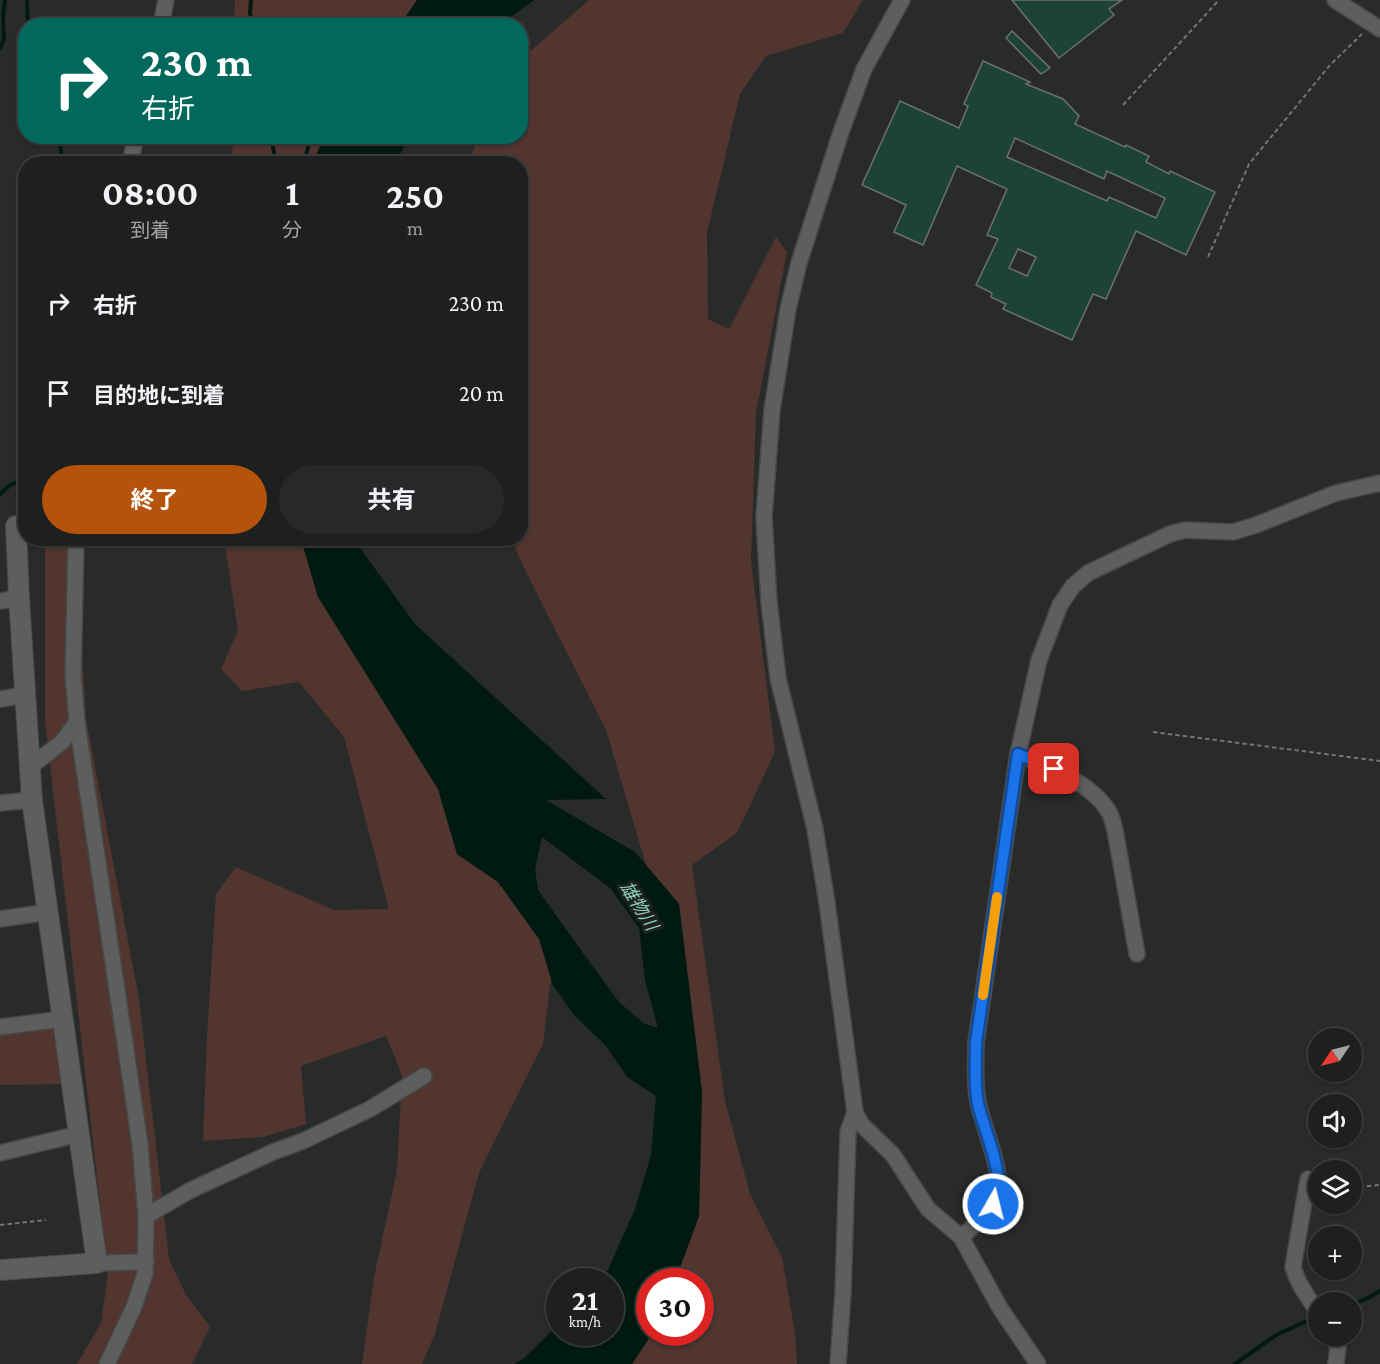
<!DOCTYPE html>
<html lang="ja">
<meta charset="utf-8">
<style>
body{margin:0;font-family:"Crimson Pro","Noto Sans JP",serif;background:#262829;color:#f1f3f6;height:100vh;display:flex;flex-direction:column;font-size:22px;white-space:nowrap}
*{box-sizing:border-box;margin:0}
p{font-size:20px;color:#a1a3a5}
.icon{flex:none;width:33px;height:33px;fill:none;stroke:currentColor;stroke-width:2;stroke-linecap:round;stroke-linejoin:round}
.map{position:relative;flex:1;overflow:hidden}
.side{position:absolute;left:18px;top:156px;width:510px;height:390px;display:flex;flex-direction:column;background:#1e2020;border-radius:24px;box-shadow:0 2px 4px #0004,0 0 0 2px #3c3e3e}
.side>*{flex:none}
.top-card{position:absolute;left:18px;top:18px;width:510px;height:126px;border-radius:24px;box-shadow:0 2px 4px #0004,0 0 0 2px #3c3e3e;background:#00695c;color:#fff;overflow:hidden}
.needle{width:39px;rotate:235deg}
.fabs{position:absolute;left:1308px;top:1028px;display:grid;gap:12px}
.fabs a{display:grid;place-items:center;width:54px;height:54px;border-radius:50%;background:#1e2020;box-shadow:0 2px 4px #0004,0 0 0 2px #3c3e3e;font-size:30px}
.speed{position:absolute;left:546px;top:1268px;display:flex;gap:12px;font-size:30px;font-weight:700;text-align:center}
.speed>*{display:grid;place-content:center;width:78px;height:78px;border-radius:50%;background:#1e2020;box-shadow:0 2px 4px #0004,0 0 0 2px #3c3e3e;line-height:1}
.speed small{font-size:15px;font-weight:400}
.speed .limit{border:9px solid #d22;background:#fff;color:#111}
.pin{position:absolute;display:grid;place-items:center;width:51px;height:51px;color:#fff;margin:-26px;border-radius:12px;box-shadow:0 3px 9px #0006}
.me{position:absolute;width:66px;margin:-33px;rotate:8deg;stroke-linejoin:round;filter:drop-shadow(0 0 4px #0008)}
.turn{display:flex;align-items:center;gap:21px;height:126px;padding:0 24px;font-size:27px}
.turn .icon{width:78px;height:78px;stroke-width:2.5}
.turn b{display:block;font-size:42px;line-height:51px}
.eta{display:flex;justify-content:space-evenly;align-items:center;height:102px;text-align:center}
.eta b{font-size:36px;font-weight:700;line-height:42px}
.button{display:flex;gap:12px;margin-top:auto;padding:12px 24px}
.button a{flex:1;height:69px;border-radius:36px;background:#b45309;color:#fff;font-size:24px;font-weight:700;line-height:69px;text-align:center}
.button a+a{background:#262829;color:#f1f3f6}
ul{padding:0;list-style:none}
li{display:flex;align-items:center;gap:18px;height:90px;padding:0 24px}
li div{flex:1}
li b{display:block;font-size:22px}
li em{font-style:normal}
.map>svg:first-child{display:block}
</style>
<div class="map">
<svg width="1380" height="1364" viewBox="0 0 1380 1364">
<rect width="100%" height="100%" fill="#282b2a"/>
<!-- green -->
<g fill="#51352e">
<polygon points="235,0 417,0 400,25 234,26"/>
<polygon points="589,0 863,0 843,33 766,56 740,94 707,233 708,319 729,329 776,237 787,252 756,413 751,561 775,752 737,833 692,865 725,1101 750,1194 782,1257 795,1334 797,1364 632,1364 653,1332 700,1332 700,1281 675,1281 699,1216 702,1092 679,904 646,865 606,730 525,570 511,539 520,538 520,164 471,164 473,150 480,137 520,136 521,59"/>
<polygon points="232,137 232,136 325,137 312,164 233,163"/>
<polygon points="45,539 83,539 79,595 86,719 139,999 169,1259 185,1293 210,1327 192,1364 77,1364 101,1323 108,1274 45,720"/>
<polygon points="224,539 301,539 318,597 438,789 457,854 498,882 539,939 551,978 543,1044 479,1173 435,1334 422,1364 362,1364 374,1277 397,1171 402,1075 386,1036 301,1066 306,1124 263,1137 203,1141 207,1037 216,894 236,867 334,910 389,909 344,737 299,682 242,691 221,669 238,631"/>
<polygon points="63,1019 72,1084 0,1085 0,1028"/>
</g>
<!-- water -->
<g fill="#001a11" fill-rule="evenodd">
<polygon points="417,0 534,0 500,25 400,25"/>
<polygon points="325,136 411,136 411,137 405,144 396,163 312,163"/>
<path d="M301,539h56l3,9 55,76 191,175 -60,1 89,52 44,52 23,188 -3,124 -24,65h-25v51h3l-21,32h-118l9,-5 36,-35 1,8h50v-51h-7l32,-72 16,-54 5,-59 -29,-19 -21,-31 -32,-31 -21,-30 -14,-46 -41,-57 -41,-28 -19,-65 -120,-192zM542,837l68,51 29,40 6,52 13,48 -15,-5 -24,-21 -36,-49 -45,-63 -3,-21z"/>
</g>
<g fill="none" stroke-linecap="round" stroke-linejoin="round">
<!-- stream -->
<g stroke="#001a11" stroke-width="4">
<polyline points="27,0 28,26"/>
<polyline points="251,0 250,12 252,26"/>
<polyline points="0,48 4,39 3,14 5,0"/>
<polyline points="52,136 60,140 62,164"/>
<polyline points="271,136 276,164"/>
<polyline points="304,164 310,139 313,136"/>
<polyline points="0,494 10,485 26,479"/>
<polyline points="1352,1305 1368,1298 1380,1291"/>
<polyline points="1235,1364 1276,1335 1318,1316"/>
</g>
</g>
<!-- building -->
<g fill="#1c4335" stroke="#6d706f" stroke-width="1.5" fill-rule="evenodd">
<polygon points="1012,0 1122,0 1109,9 1114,15 1059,58"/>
<polygon points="1012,31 1050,68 1041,74 1006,38"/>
<path d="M983,61l47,21 -4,2 37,15 16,17 -4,8 50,23 1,-2 23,11 -3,6 23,12 1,-3 45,21 -29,63 -50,-24 -30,68 -13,-5 -21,46 -69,-31 3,-5 -15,-7 1,-4 -16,-8 22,-46 -11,-4 20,-46 -50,-23 -34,79 -29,-13 12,-27 -44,-20 38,-84 59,27 9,-22 -4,-2zM1015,138l89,41 3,-8 58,27 -9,20 -47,-21 -2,4 -100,-44zM1018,249l18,8 -9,19 -18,-8z"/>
</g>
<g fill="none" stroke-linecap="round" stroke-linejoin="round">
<defs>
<g id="minor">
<polyline points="902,0 864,69 841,132 799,263 788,309 772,410 764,517 769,602 778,678 815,829 827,903 855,1112 861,1124 893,1155 928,1209 961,1237 1000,1308 1038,1364"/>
<polyline points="1335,0 1380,29"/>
<polyline points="161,26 166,0"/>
<polyline points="130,164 136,136"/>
<polyline points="76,538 73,677 77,722 140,1144 146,1216 145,1274 134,1307 107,1364"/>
<polyline points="0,601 19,598"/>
<polyline points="0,699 25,695"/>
<path d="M1018,754c31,13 73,28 91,58 3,5 4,12 6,18l22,124"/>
<polyline points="30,767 62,742 77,722"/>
<polyline points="0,803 32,800"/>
<polyline points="0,919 48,912"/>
<polyline points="0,1027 63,1019"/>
<polyline points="0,1153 79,1134"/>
<path d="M1308,1179l-15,88c5,18 15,30 25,45"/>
<polyline points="146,1216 191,1190 273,1152 303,1141 370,1109 424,1076"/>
<path d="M961,1237c14,-12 33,-26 37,-45 4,-24 -15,-65 -20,-90 -4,-19 -2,-40 -2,-59l42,-289 21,-94 21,-55 13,-19 15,-13 82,-39 15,-4 48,2 23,-7 80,-32 44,-10"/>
<polyline points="97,1263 146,1262"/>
<polyline points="1333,1335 1338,1348 1336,1364"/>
<polyline points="838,1364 843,1293 848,1132 855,1112"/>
</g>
<polyline id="tertiary" points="0,1270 97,1263 32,800 19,598 16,526"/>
</defs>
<!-- minor casing -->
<use href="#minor" stroke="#464847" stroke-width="18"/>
<!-- tertiary casing -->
<use href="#tertiary" stroke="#464847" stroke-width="22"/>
<!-- path -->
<g stroke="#727574" stroke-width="2" stroke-dasharray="4.5 3" stroke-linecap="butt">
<polyline points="1123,105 1219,0"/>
<polyline points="1208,257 1249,164 1330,65 1362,34"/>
<polyline points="1153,732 1380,761"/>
<polyline points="1352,1186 1359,1187 1380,1185"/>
<polyline points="0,1225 46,1220"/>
</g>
<!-- minor -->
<use href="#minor" stroke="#5c5f5e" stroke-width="15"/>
<!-- tertiary -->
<use href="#tertiary" stroke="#5c5f5e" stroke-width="20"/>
</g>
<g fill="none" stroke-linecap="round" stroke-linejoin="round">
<defs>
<path id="route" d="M993,1204c2,-4 4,-9 5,-13 3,-25 -14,-62 -20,-87 -4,-20 -2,-42 -2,-62l42,-288 36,15"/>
</defs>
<!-- route casing -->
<use href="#route" stroke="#114b97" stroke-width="15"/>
<!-- route -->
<use href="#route" stroke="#1a73e8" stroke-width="10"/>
<!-- slow -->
<polyline stroke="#f59e0b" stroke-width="10" points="983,995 997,897"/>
</g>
<g text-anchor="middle" stroke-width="6" stroke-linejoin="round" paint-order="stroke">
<!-- water labels -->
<g font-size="18" font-style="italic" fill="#8bd1b6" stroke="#1f2120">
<text transform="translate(639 906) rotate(58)" y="6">雄物川</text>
</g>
</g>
</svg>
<div class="fabs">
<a><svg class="needle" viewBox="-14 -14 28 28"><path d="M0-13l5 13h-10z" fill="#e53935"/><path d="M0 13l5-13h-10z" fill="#a1a3a5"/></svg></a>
<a><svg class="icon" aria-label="sound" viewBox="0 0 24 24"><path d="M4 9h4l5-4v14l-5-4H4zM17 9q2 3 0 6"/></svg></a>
<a><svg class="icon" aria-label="layers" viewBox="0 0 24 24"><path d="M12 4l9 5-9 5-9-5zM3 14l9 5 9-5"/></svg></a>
<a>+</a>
<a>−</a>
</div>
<div class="speed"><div>21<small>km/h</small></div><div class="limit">30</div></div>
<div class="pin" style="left:1054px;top:769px;background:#d93025"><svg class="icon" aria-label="arrive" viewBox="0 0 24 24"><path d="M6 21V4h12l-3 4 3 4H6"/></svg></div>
<svg class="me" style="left:993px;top:1204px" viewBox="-20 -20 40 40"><circle r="17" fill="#1a73e8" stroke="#fff" stroke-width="3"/><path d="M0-11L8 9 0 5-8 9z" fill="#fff"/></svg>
<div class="top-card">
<div class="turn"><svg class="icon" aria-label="right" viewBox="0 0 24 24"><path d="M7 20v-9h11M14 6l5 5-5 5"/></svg><div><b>230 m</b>右折</div></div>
</div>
<section class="side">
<div class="eta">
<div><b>08:00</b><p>到着</p></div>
<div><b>1</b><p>分</p></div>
<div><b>250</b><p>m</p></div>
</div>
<ul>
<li><svg class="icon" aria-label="right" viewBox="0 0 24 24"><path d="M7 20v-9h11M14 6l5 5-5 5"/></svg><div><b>右折</b></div><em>230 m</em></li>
<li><svg class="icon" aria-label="arrive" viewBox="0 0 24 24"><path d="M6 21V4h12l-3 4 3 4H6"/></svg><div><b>目的地に到着</b></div><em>20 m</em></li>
</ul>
<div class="button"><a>終了</a><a>共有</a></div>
</section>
</div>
